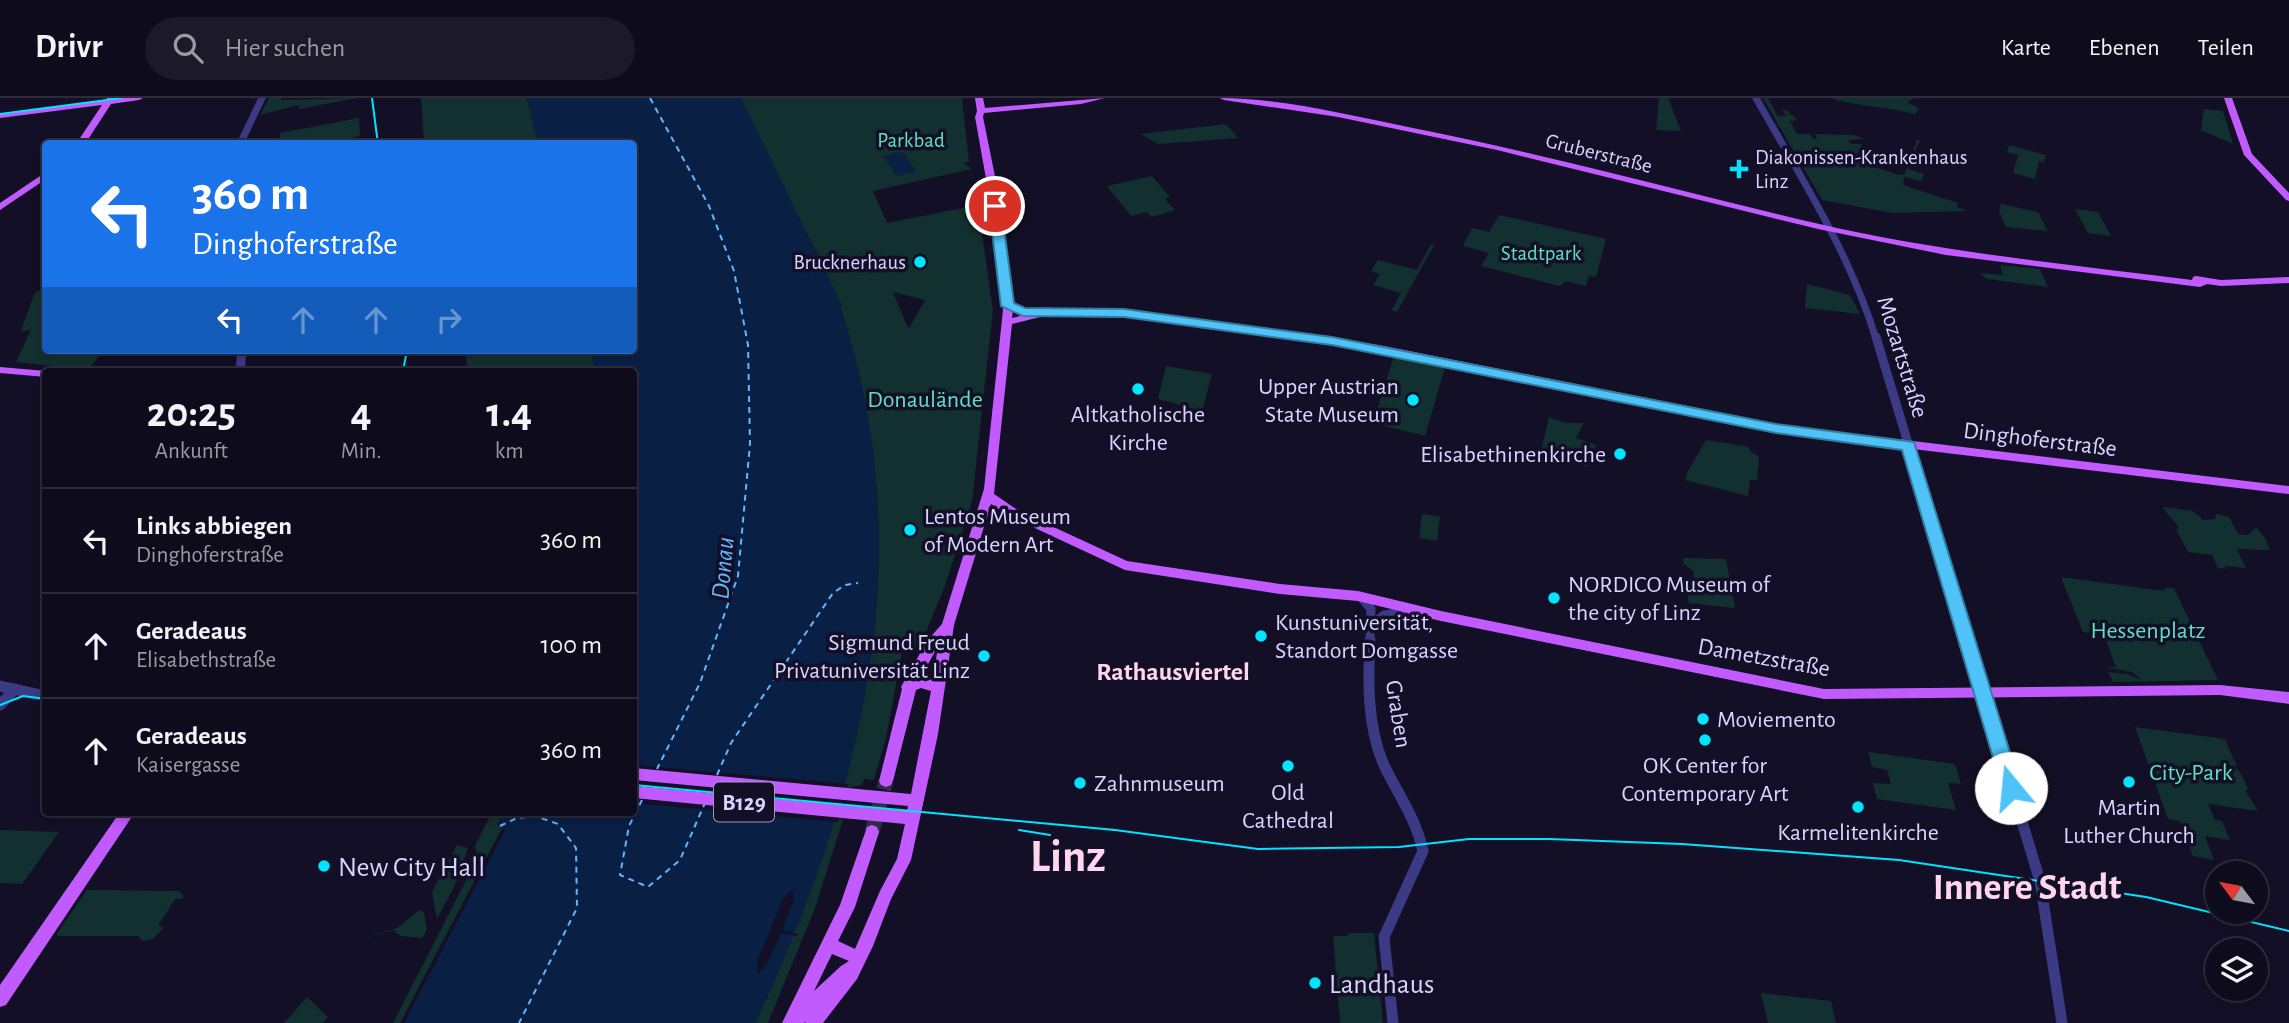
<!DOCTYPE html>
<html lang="de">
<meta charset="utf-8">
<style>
body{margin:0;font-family:"Alegreya Sans",sans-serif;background:#1c1929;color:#f1f3f6;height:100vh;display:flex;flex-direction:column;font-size:26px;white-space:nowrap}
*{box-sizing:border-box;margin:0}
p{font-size:23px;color:#9b9ba3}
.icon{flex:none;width:38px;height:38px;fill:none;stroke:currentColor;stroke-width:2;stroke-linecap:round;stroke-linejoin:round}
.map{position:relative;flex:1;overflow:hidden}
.sheet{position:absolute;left:42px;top:270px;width:595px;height:448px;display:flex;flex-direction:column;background:#0e0b1c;border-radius:7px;box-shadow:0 4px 10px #0003,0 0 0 2px #2e2b3b}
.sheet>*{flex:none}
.guide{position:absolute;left:42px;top:42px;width:595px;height:214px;border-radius:7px;box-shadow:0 4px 10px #0003,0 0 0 2px #2e2b3b;background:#1a73e8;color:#fff;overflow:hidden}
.needle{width:46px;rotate:302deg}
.buttons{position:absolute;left:2205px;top:763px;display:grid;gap:14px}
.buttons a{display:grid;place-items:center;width:63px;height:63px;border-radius:50%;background:#0e0b1c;box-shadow:0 4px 10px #0003,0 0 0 2px #2e2b3b;font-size:35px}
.pin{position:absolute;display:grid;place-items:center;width:60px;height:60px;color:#fff;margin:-30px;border:4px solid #fff;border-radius:50%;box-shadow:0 2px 7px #0007}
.me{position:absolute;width:77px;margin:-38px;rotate:343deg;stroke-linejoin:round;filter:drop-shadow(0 0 5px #0008)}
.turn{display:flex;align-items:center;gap:24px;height:147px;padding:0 35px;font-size:32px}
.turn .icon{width:91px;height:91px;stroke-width:2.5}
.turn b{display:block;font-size:49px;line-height:60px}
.lanes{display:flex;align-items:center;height:66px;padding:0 35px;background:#0003;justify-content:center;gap:35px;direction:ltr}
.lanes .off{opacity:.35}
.eta{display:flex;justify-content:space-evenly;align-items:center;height:119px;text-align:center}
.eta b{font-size:42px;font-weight:700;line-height:49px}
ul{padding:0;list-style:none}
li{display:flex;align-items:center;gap:21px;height:105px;padding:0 35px;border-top:2px solid #2e2b3b}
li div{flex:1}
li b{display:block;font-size:26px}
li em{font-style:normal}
header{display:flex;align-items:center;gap:42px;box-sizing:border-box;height:98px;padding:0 35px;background:#0e0b1c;border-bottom:2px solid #2e2b3b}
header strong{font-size:33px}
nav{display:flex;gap:38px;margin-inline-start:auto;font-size:24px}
.search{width:490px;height:63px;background:#1c1929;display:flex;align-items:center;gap:18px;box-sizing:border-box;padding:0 24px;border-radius:38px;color:#9b9ba3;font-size:26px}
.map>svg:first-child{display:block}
</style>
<header>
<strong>Drivr</strong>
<div class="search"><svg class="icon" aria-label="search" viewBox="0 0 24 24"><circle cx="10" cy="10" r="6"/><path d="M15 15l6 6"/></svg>Hier suchen</div>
<nav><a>Karte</a><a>Ebenen</a><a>Teilen</a></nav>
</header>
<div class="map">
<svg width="2289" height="925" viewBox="0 0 2289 925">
<rect width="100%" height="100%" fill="#130f26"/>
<!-- green -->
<g fill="#12302f" fill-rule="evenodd">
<polygon points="269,0 282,0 281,2 358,0 299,11 299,7 260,17"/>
<polygon points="421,0 527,0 538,45 424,45"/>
<path d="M741,0h221l7,63 -5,2 8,6 -99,22 14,32 91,-18 15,106 -21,190 -27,85 -26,63 -17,3 -16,86 -12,42 -10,-1 -2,6 -20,4c48,-159 51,-328 -3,-485 -10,-29 -26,-58 -40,-86 -20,-40 -39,-80 -58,-120zM893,194l32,8 -16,28 -2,-2z"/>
<polygon points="1659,0 1668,0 1681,33 1656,32"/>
<polygon points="1763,0 1768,0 1778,18 1786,18 1782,11 1791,14 1787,16 1793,17 1797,22 1790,23 1797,36 1810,36 1813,41 1817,41 1815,36 1854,37 1864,41 1848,42 1851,46 1862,46 1861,50 1863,51 1859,52 1856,59 1857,63 1899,77 1904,77 1917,42 1920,42 1908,71 1924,76 1921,83 1904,79 1903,87 1958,105 1957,109 1967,113 1892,115 1822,102"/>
<path d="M1830,0h85l-8,4 12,6 -4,6c-29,-8 -56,-7 -85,-16z"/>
<polygon points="2204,11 2223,13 2233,46 2201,32"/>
<polygon points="359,20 360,38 323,45 279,45 280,35"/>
<polygon points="1226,26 1238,40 1158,46 1141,36"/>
<polygon points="2009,47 2046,57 2044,63 2046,65 2039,63 2035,81 2013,75 2018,57 2007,54"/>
<polygon points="1152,78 1170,99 1165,101 1175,112 1151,119 1147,114 1131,118 1107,88"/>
<polygon points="2001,106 2038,114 2048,133 2006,129 1999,113"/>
<polygon points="2075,111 2098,114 2111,138 2088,135"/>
<polygon points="1499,117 1606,141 1596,179 1589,178 1586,188 1566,183 1560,188 1481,168 1489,155 1463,148 1472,130 1489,134"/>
<polygon points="1431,146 1434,147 1397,214 1392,212 1401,195 1373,187 1380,176 1371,173 1378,162 1417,172"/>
<polygon points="2000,167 2040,171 2048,189 1987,181 1979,175 2003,177"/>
<polygon points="1807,186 1850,197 1860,216 1805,210"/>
<polygon points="45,192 46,252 104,252 88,272 16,264 31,232 21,233 34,197 37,193"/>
<polygon points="465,252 591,252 595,273 468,273"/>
<polygon points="1398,259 1445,269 1425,338 1373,325 1393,261"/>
<polygon points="1166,268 1212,276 1202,313 1158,301"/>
<polygon points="1549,319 1565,325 1584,325 1576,340 1596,347 1587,369 1540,357"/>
<polygon points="1706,342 1749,349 1750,353 1759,359 1757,382 1750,382 1748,398 1685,382 1688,373"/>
<path d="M2163,409l30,4 10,9 12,-1 1,-5 13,3 9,17 10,1 8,-8 9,11 5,12 -33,-1 9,19 -21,-2v3l-7,-1 -6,-13 -24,-3 -12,-23h3c-3,-8 -11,-12 -16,-22z"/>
<polygon points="1422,416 1440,419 1437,443 1419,440"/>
<polygon points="1683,460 1726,461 1735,510 1689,505 1687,495 1697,495 1693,473 1684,466"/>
<polygon points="2061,479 2164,493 2166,490 2174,490 2218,582 2113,584 2108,574 2127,576 2141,582 2132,574 2105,569 2116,569 2104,537 2083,534"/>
<path d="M2135,629l90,12c4,10 8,19 12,27l-3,1 6,5 8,17 -3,1 13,21 -50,-7 7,16 7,1 8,19 -25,-4 9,24 -21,-4 -13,-35 -12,-2z"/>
<polygon points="1868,654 1955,666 1961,686 1948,685 1956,712 1877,701 1873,685 1891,686 1887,672 1872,669"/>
<polygon points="492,714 503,714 497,726 502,730 400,925 393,925 478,759 475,748"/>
<path d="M836,718l7,4 -28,88 -47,115h-13c32,-67 57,-136 81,-207z"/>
<polygon points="0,732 59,734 22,786 0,785"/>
<polygon points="457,747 468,750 455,787 437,821 432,794"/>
<polygon points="87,792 179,793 183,798 182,801 175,801 158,828 164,829 153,841 143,843 138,838 57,838 57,835"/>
<polygon points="419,812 424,814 427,832 422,840 400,838 394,832 360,841 397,830"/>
<polygon points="1348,835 1374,835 1383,925 1340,925 1333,838 1348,838"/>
<polygon points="1761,895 1831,903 1836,925 1768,925"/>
<polygon points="307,899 328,919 322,925 284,925"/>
</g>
<!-- water -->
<g fill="#0a1f44">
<path d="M527,0h214l101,208 -2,2c83,242 22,491 -85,715h-351l101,-193 -8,-5 6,-13h131v-441h-39l-4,-21h43v-206l-96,-1z"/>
<polygon points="898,54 905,56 916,74 896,78 883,58"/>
</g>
<!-- pier -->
<g fill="#130f26">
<polygon points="634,667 848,686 838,724 634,705"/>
<polygon points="793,791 794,802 782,832 798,836 797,838 781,835 768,864 757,877 758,861 783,801"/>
</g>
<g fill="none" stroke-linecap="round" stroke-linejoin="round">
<!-- ferry -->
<g stroke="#62b6ff" stroke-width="2" stroke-dasharray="6 5" stroke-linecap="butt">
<polyline points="650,0 709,108 734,173 748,247 750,346 738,478 700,585 657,671"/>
<polyline points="717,677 731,645 833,495 845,487 858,485"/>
<polyline points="642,702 629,728 620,777 648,789 680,762 705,705"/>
<polyline points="500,728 517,720 535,718 558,726 576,750 577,810 519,925"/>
</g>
<!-- major-tunnel -->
<polyline stroke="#312d47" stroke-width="15" stroke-dasharray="15 7" stroke-linecap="butt" points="872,734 886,683"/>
<!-- minor-far2 -->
<g stroke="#3d3a85" stroke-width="7">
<path d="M1756,0c44,78 94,155 120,241"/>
<polyline points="240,46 262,0"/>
</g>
<!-- minor-far1 -->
<g stroke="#3d3a85" stroke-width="9">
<polyline points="1876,239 1968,544"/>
<polyline points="240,273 242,252"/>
<polyline points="1361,499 1371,511 1370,544"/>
<polyline points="1371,527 1384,517 1410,513"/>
</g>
<!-- minor -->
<g stroke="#3d3a85" stroke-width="11">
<path d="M1370,542c-2,41 -3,84 13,123 14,30 33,55 40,88l-39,86 9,86"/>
<polyline points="1967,542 2040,783 2062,925"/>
<polyline points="0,588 46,598"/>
<polyline points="0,607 15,591"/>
</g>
<!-- major -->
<g fill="#c25bff" fill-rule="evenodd">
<polygon points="107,0 143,0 139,2 111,6 85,46 76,46 102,7 0,20 0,16 106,2"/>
<path d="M975,0h8l2,10 120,-10 -24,6 -97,9 -1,4 17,84 13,109 -1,8 28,-7 42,-2 59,3 238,33 408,81 502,60v8l-502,-60 -408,-83 -238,-33 -59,-3 -42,2 -28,7 -18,170 25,17 108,50 153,23 78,7 83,20 383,78 396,-4 69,7v12l-69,-9 -396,4 -383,-78 -83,-20 -78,-7 -155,-24 -114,-53 -20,-13 -37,121 -16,109 -27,126 -20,39 -18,47 -16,33 -34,44h-18l1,-2 -2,2h-22l58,-118 27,-78 5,-2 5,2 2,5 -24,75 -17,34 17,8 25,-58 17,-32 8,-35 -271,-26v-12l273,25 1,-5 -274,-26v-12l277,26 20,-103 -10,-3 -5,2 -23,91 -2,4 -5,2 -5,-2 -2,-4 23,-92 -1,-2 26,-46 15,-17 42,-135 19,-179 -13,-109 -15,-84 2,-6zM938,548l-5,34 -12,-3zM832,856l17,7 -8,5 -27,25z"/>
<path d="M1220,0c60,0 129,17 188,29 137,27 271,64 407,96 124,29 251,41 377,57l1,-3 3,-1 25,4 68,-3v6l-68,3 -14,-2 -7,3 -254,-32 -128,-26 -321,-79 -159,-33 -114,-17z"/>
<polygon points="2224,0 2232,0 2252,56 2289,95 2289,103 2286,102 2244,57"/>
<polygon points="46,74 46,81 0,112 0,105"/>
<polygon points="0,269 46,273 48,273 46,273 46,279 0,275"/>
<polygon points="120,714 135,714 6,907 0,909 0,887"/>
</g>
<!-- tram -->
<g stroke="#00e5ff" stroke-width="2">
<polyline points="372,0 378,46"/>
<polyline points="0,16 122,0"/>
<polyline points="403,273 407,252"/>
<polyline points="0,607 23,598 46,601"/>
<polyline points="634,687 1115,732 1258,751 1399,749 1469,741 1549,741 1682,746 1899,762 2146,799 2289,833"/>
<polyline points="1019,732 1050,737"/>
</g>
</g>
<!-- route -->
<polygon fill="#4fc3f7" stroke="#337fa1" stroke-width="2" points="995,105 1001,108 1014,205 1025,210 1124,211 1332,239 1776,326 1914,344 2021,690 2018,696 2011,698 2005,696 2002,690 1902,352 1776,335 1332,247 1124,219 1023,218 1001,208 989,108"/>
<!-- markers -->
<g fill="#00e5ff" stroke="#130f26" stroke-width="2.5">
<path d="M1735.5 60.5h7v7h7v7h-7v7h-7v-7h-7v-7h7z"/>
<circle cx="920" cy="164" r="7"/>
<circle cx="1138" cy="291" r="7"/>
<circle cx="1413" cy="302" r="7"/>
<circle cx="1620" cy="356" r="7"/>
<circle cx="910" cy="432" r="7"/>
<circle cx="1554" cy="500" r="7"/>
<circle cx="1261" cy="538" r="7"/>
<circle cx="984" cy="558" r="7"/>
<circle cx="1703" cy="621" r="7"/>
<circle cx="1705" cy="642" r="7"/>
<circle cx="1288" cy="668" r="7"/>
<circle cx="2129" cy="684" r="7"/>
<circle cx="1080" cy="685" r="7"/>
<circle cx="1858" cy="709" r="7"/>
<circle cx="324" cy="768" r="7"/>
<circle cx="1315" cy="885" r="7"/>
</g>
<g text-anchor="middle" stroke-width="7" stroke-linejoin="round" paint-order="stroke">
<!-- far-park labels -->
<g font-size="21" fill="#5fe0c0" stroke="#130f26">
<text x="911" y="49">Parkbad</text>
<text x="1541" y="162">Stadtpark</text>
</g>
<!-- far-street labels -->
<g font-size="21" fill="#d9d4ff" stroke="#130f26">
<text transform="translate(1599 55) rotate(14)" y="7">Gruberstraße</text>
</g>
<!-- far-poi labels -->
<g font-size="21" fill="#d9d4ff" stroke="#130f26" text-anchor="start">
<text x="1755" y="66">Diakonissen-Krankenhaus<tspan x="1755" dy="24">Linz</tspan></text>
<text x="906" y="171" text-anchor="end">Brucknerhaus</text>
</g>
<!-- shield labels -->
<rect fill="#130f26" stroke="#9e99be" stroke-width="2" x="714" y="684.5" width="60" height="39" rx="5"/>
<g font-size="23" font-weight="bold" fill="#d9d4ff">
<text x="744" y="712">B129</text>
</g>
<!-- street labels -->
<g font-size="24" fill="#d9d4ff" stroke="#130f26">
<text transform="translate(1903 259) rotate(73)" y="8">Mozartstraße</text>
<text transform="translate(2040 341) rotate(7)" y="8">Dinghoferstraße</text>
<text transform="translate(1764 559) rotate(10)" y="8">Dametzstraße</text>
<text transform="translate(1399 616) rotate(81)" y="8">Graben</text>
</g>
<!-- poi labels -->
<g font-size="24" fill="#d9d4ff" stroke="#130f26">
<text x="1399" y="296" text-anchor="end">Upper Austrian<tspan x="1399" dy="28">State Museum</tspan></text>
<text x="1138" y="324">Altkatholische<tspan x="1138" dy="28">Kirche</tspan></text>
<text x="1606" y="364" text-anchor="end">Elisabethinenkirche</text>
<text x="924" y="426" text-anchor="start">Lentos Museum<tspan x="924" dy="28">of Modern Art</tspan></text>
<text x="1568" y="494" text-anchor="start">NORDICO Museum of<tspan x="1568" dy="28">the city of Linz</tspan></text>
<text x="1275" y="532" text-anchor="start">Kunstuniversität,<tspan x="1275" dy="28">Standort Domgasse</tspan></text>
<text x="970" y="552" text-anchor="end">Sigmund Freud<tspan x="970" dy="28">Privatuniversität Linz</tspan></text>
<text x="1717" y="629" text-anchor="start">Moviemento</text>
<text x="1705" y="675">OK Center for<tspan x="1705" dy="28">Contemporary Art</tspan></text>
<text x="1094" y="693" text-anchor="start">Zahnmuseum</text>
<text x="1288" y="702">Old<tspan x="1288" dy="28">Cathedral</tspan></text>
<text x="2129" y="717">Martin<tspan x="2129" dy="28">Luther Church</tspan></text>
<text x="1858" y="742">Karmelitenkirche</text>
</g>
<!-- park labels -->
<g font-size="24" fill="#5fe0c0" stroke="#130f26">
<text x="925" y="309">Donaulände</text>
<text x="2148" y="540">Hessenplatz</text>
<text x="2191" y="682">City-Park</text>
</g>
<!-- water labels -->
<g font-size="26" font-style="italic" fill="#62b6ff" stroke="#130f26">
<text transform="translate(722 470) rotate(-85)" y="9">Donau</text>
</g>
<!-- neighbourhood labels -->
<g font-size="26" font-weight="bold" fill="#ffd6f0" stroke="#130f26">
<text x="1173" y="582">Rathausviertel</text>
</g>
<!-- near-poi labels -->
<g font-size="28" fill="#d9d4ff" stroke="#130f26" text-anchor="start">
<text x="338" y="778">New City Hall</text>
<text x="1329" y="895">Landhaus</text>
</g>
<!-- near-district labels -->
<g font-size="38" font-weight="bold" fill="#ffd6f0" stroke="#130f26">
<text x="2027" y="801">Innere Stadt</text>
</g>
<!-- near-town labels -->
<g font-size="46" font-weight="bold" fill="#ffd6f0" stroke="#130f26">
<text x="1068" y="773">Linz</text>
</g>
</g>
</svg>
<div class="buttons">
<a><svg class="needle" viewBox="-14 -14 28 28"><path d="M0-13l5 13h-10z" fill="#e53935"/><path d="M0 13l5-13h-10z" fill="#9b9ba3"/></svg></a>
<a><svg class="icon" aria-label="layers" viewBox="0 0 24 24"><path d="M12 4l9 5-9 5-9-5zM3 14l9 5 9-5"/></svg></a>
</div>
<div class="pin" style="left:995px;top:108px;background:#d93025"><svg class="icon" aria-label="arrive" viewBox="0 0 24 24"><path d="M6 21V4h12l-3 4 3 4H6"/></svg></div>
<svg class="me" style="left:2011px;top:690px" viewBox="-20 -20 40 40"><circle r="19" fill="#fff"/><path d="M0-13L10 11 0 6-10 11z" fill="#4fc3f7"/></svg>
<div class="guide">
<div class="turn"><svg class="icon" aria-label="left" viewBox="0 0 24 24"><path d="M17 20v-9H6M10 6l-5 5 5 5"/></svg><div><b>360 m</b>Dinghoferstraße</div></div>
<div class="lanes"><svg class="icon" aria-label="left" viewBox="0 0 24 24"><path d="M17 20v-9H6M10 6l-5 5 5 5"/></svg><svg class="icon off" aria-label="ahead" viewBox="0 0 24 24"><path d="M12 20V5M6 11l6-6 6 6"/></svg><svg class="icon off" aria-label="ahead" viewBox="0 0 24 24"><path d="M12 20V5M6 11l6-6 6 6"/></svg><svg class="icon off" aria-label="right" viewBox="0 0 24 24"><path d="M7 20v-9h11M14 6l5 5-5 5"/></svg></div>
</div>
<section class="sheet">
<div class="eta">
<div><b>20:25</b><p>Ankunft</p></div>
<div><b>4</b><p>Min.</p></div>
<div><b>1.4</b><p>km</p></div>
</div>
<ul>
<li><svg class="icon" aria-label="left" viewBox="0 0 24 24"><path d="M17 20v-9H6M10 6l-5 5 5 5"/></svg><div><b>Links abbiegen</b><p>Dinghoferstraße</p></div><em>360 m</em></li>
<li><svg class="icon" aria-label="ahead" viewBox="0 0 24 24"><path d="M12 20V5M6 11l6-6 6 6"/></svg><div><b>Geradeaus</b><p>Elisabethstraße</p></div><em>100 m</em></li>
<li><svg class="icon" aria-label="ahead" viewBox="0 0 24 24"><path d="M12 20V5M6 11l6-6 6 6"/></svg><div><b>Geradeaus</b><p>Kaisergasse</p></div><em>360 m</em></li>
</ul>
</section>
</div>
